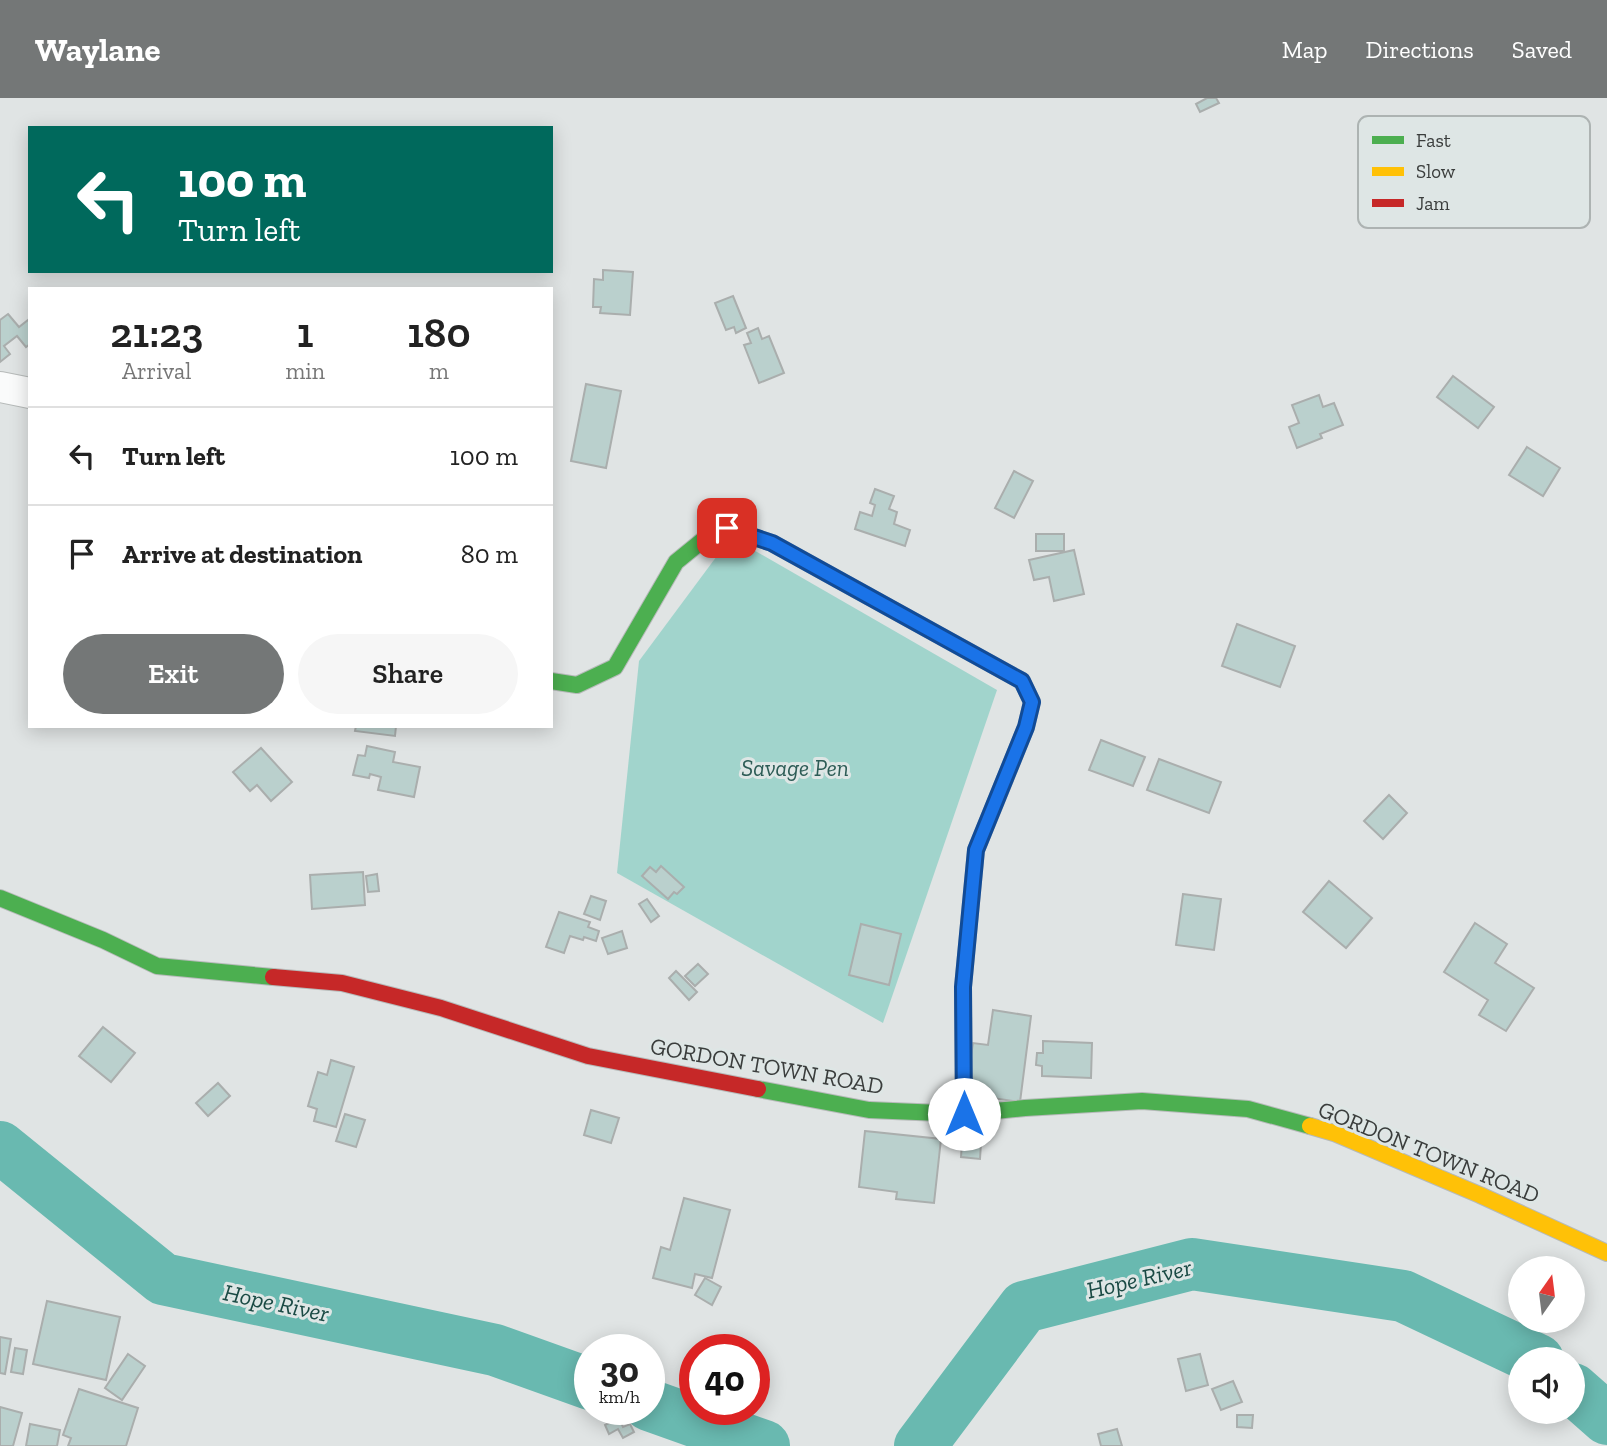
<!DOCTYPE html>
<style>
body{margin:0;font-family:"Zilla Slab",serif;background:#f6f6f6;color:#222;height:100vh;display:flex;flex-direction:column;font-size:26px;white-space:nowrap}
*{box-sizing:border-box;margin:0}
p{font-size:23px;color:#767676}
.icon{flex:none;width:38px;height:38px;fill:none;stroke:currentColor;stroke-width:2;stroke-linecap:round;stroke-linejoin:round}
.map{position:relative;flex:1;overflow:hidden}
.drawer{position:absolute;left:28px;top:189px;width:525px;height:441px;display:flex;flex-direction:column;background:#fff;border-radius:0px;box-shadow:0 4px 18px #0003}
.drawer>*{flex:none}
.top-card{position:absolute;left:28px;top:28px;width:525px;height:147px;border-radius:0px;box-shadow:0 4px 18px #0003;background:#00695c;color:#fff;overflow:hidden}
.needle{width:46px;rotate:14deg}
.fabs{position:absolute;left:1508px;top:1158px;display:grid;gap:14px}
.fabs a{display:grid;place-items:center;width:77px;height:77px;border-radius:50%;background:#fff;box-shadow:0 4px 18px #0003;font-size:35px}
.speed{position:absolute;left:574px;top:1236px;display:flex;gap:14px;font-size:35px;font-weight:700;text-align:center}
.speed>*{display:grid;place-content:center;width:91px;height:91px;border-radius:50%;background:#fff;box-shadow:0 4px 18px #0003;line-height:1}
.speed small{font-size:18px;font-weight:400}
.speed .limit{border:10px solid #d22;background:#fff;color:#111}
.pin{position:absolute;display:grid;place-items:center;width:60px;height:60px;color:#fff;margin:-30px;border-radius:14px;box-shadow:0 4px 10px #0006}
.me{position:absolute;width:77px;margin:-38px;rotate:0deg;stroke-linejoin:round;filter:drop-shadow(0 0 5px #0008)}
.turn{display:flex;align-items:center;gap:24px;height:147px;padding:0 35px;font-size:32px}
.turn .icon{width:91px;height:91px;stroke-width:2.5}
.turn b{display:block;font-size:49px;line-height:60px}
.eta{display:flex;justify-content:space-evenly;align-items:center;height:119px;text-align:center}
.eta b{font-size:42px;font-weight:600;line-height:49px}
.action{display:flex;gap:14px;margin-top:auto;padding:14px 35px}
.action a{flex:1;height:80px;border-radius:42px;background:#747777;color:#fff;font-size:28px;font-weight:600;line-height:80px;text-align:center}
.action a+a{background:#f6f6f6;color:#222}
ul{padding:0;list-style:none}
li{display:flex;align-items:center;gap:21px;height:98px;padding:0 35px;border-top:2px solid #e0e0e0}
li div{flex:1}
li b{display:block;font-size:26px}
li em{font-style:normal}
header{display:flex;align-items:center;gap:42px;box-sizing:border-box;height:98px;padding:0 35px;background:#747777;color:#fff}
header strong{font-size:33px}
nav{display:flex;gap:38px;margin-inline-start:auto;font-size:24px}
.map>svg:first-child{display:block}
</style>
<header>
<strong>Waylane</strong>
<nav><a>Map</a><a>Directions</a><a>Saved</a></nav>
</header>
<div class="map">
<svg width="1607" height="1348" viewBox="0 0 1607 1348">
<rect width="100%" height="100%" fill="#e0e4e4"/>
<!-- green -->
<polygon fill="#a1d4cc" points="731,439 997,592 883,925 617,775 639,563"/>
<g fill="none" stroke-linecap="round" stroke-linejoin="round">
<!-- river -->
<g stroke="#69b9b0" stroke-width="52">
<polyline points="0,1049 163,1181 495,1252 590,1286"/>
<polyline points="1573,1291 1607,1321"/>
<polyline points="649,1307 764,1348"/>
<polyline points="920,1348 1024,1209 1192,1166 1403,1198 1538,1262"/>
</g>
</g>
<!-- building -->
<g fill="#bad0cd" stroke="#aaaead" stroke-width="2">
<polygon points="1207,0 1216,0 1219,5 1200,14 1196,6"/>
<polygon points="603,172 633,174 630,217 600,215 601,209 593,209 594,181 603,182"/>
<polygon points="733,198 746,230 736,235 734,229 726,232 715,205"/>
<polygon points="8,216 19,229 28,222 30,225 30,246 26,249 17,238 4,248 10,256 0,264 0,222"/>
<polygon points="758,230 762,241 769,238 784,275 759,285 744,247 751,245 747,235"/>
<polygon points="1453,278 1494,309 1478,330 1437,299"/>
<polygon points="586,286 621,293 606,370 571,363"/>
<polygon points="1319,297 1323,309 1334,305 1343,327 1320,336 1322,340 1297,350 1289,329 1299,325 1292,307"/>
<polygon points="1527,349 1560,370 1543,398 1509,377"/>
<polygon points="1014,373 1033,383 1014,420 995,410"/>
<polygon points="875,391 894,398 889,411 897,414 894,426 910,432 905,448 855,431 860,414 872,418 875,407 870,405"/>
<rect x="1036" y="436" width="28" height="17"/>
<polygon points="1074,452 1084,496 1054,503 1049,479 1034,482 1029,462"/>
<polygon points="1237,526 1295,548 1280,589 1222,568"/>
<polygon points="356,628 396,628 395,638 355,633"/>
<polygon points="1101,642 1145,659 1133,688 1089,672"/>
<polygon points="367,648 395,654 393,664 420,669 414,699 378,692 381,679 370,676 369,680 353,677 358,657 365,658"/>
<polygon points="261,650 292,684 271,703 257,687 250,693 233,674"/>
<polygon points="1159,661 1221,684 1209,715 1147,692"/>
<polygon points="1389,697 1407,715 1383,741 1364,723"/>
<polygon points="661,768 684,789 677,796 674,794 668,801 642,778 650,769 656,774"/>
<polygon points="363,774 365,807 312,811 310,777"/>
<polygon points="377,776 379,793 368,794 366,778"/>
<polygon points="1329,783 1372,820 1346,850 1303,814"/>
<polygon points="1183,796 1221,801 1214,852 1176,847"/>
<polygon points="591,798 606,803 600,822 584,816"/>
<polygon points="647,801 659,818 651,824 639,806"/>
<polygon points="559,814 590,824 588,829 599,833 596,843 584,839 583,842 570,838 564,855 546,849"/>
<polygon points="1475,825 1507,846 1495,865 1534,890 1506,933 1479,917 1488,902 1444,874"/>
<polygon points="861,826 901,836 889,887 849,877"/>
<polygon points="622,833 627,850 608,856 602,840"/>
<polygon points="698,866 708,876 695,888 685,878"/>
<polygon points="676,873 697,894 689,902 669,880"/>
<polygon points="993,912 1031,918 1020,1004 965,996 973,945 988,947"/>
<polygon points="103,929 135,955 111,984 79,958"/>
<polygon points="1043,943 1092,945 1091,980 1042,978 1042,968 1036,967 1037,955 1043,955"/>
<polygon points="331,962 354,969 336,1029 314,1023 317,1011 308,1008 318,974 327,977"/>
<polygon points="218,985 230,998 208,1018 196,1005"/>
<polygon points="591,1012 619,1020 611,1045 584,1037"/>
<polygon points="345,1016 365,1022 356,1049 336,1043"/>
<polygon points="865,1033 941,1041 934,1105 896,1101 897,1094 859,1089"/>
<polygon points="962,1044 981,1045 980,1061 961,1059"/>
<polygon points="684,1100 730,1112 712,1180 695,1176 692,1190 653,1180 661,1149 670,1152"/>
<polygon points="705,1180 721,1189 712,1207 695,1197"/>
<polygon points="47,1203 120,1219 106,1282 33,1266"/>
<polygon points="0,1239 11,1241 5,1276 0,1275"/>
<polygon points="15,1250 27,1252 23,1276 11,1274"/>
<polygon points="128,1256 145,1268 122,1302 105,1290"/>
<polygon points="1200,1256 1208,1287 1186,1293 1178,1261"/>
<polygon points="1233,1283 1242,1304 1221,1312 1212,1291"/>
<polygon points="79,1291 138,1310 126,1348 68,1348 71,1340 63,1337"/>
<polygon points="0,1309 22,1315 13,1348 0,1348"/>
<polygon points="1237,1317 1253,1317 1252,1330 1237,1329"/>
<polygon points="619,1320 623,1329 630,1326 634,1334 623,1340 618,1331 609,1336 605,1327"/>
<polygon points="30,1326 60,1332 57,1348 26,1348"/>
<polygon points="1117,1331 1122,1348 1101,1348 1098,1336"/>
</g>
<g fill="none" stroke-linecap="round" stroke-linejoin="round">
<defs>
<polyline id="street" points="0,289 30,295"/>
<g id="fast">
<polyline points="551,583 577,587 615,569 676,464 703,442 727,430 738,434"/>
<polyline points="0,800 103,842 157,868 273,879"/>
<polyline points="758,991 869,1012 964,1016 1025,1010 1142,1003 1248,1011 1310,1028"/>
</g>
<g id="slow">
<polyline points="738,434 772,445 1022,583 1032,604 1026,629 1005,681"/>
<polyline points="1310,1028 1334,1035 1480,1097 1607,1155"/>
</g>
<g id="jam">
<polyline points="273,879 342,885 441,910 588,958 758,991"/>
<polyline points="964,1016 963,889 976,752 1005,681"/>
</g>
</defs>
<!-- street casing -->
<use href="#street" stroke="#b6bab9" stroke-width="32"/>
<!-- fast casing -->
<use href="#fast" stroke="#b6bab9" stroke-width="18"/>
<!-- slow casing -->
<use href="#slow" stroke="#b6bab9" stroke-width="18"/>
<!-- jam casing -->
<use href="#jam" stroke="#b6bab9" stroke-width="18"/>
<!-- street -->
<use href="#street" stroke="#fafbfb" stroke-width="30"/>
<!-- fast -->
<use href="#fast" stroke="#4caf50" stroke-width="16"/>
<!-- slow -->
<use href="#slow" stroke="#ffc107" stroke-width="16"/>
<!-- jam -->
<use href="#jam" stroke="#c62828" stroke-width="16"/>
</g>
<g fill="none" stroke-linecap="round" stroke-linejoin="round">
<defs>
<polyline id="route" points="727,430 772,445 1022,583 1032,604 1026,629 976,752 963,889 964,1016"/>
</defs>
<!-- route casing -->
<use href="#route" stroke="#114b97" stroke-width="18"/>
<!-- route -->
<use href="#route" stroke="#1a73e8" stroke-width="12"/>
</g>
<g text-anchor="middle" stroke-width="6" stroke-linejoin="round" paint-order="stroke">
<!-- park labels -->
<g font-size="23" font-style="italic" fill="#2d5c56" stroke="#dee6e5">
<text x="795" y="678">Savage Pen</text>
</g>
<!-- street labels -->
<g font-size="23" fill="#3a3d3c" stroke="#dee6e5">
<text transform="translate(767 968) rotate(10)" y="8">GORDON TOWN ROAD</text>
<text transform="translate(1429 1054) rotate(22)" y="8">GORDON TOWN ROAD</text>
</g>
<!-- water labels -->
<g font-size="24" font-style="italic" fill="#1a4a44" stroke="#dee6e5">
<text transform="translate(1139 1181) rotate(-13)" y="8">Hope River</text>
<text transform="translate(276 1205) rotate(12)" y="8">Hope River</text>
</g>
</g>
<!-- legend -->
<rect x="1358" y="18" width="232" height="112" rx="10" fill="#dee6e5" stroke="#adb3b2" stroke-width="2"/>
<rect x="1372" y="38" width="32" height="8" fill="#4caf50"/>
<rect x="1372" y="69" width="32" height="9" fill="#ffc107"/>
<rect x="1372" y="101" width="32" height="8" fill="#c62828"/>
<g font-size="19" fill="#3a3d3c">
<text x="1416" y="49">Fast</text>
<text x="1416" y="80">Slow</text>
<text x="1416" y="112">Jam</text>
</g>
</svg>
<div class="fabs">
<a><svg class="needle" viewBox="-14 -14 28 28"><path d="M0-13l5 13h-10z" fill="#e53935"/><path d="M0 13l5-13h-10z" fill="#767676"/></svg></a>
<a><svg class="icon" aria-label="sound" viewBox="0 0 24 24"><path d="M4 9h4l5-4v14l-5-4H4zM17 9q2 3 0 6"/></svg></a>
</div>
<div class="speed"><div>30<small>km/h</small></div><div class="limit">40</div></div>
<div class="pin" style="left:727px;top:430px;background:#d93025"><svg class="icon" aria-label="arrive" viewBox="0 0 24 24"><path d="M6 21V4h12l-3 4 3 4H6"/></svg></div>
<svg class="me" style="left:964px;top:1016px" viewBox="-20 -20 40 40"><circle r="19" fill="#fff"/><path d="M0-13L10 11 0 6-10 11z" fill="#1a73e8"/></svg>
<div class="top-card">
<div class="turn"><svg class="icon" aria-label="left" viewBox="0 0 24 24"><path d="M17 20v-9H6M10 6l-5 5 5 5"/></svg><div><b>100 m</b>Turn left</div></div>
</div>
<section class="drawer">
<div class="eta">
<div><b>21:23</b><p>Arrival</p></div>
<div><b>1</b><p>min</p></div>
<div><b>180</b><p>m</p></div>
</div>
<ul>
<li><svg class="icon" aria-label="left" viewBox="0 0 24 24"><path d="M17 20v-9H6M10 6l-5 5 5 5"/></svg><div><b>Turn left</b></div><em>100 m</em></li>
<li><svg class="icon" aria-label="arrive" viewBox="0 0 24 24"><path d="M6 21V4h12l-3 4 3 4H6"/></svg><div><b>Arrive at destination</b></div><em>80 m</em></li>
</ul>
<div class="action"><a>Exit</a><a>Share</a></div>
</section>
</div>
